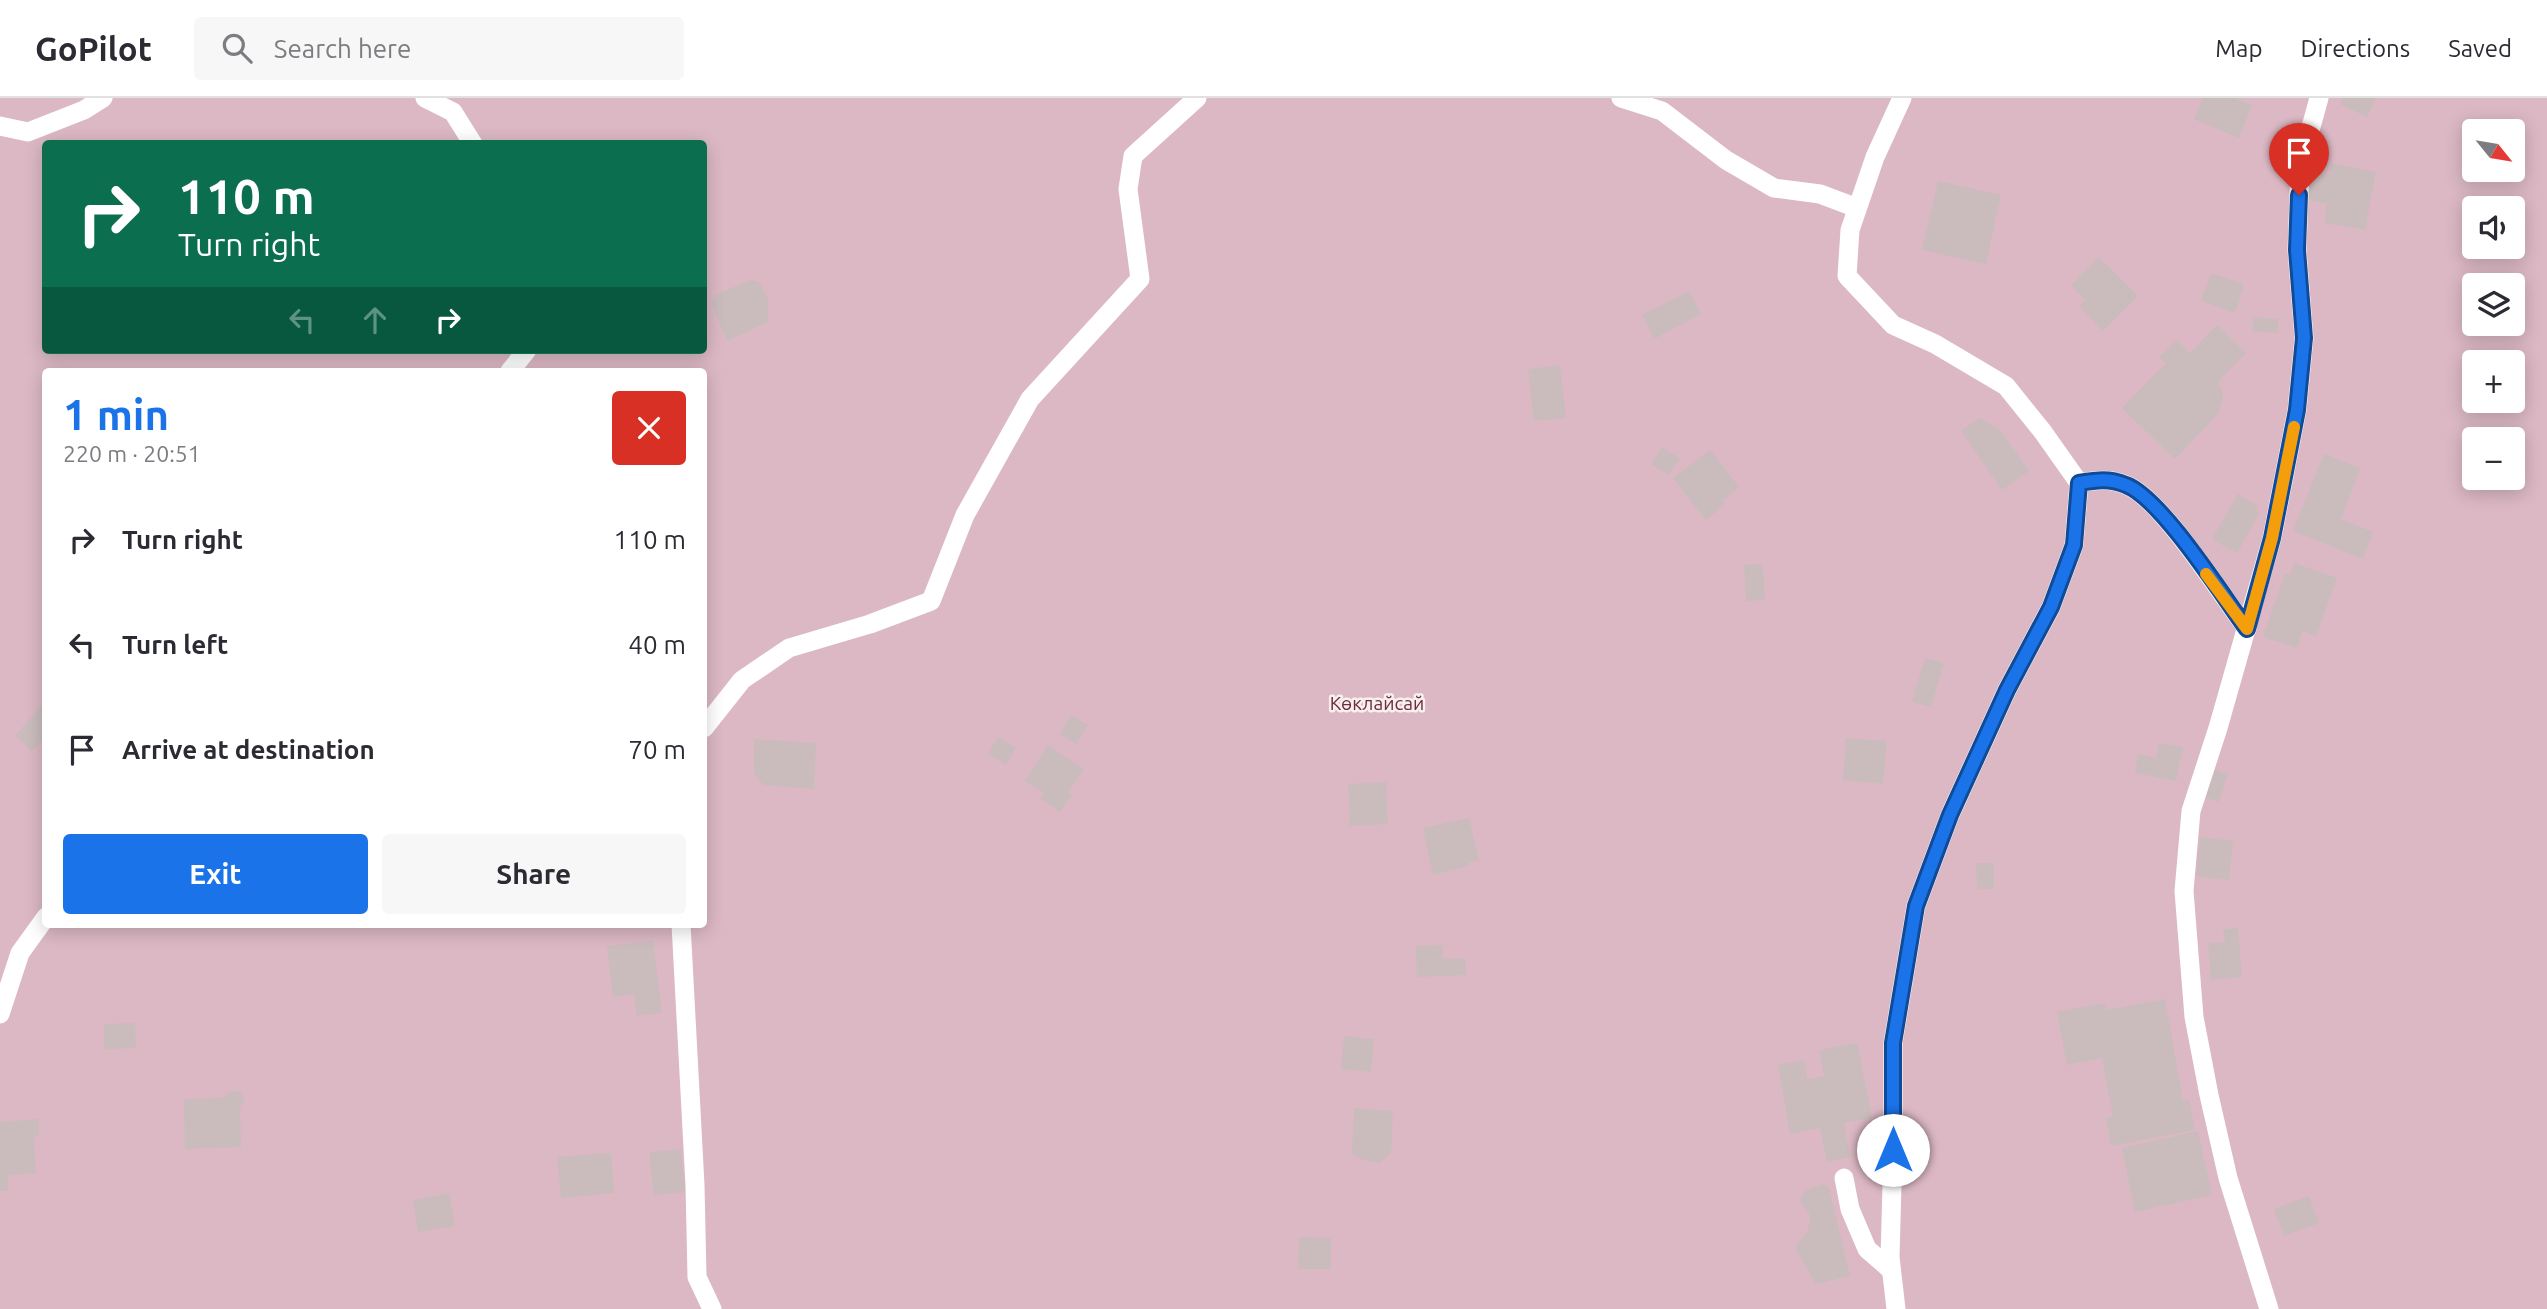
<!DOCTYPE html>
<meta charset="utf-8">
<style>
body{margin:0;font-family:Ubuntu,sans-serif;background:#f7f7f7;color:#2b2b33;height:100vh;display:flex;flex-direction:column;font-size:26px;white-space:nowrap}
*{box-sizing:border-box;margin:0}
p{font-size:23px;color:#7c7c81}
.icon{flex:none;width:38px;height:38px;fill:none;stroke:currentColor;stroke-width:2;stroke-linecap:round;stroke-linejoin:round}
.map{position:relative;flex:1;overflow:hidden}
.side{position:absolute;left:42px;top:270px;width:665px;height:560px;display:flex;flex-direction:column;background:#fff;border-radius:7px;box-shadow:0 4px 18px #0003}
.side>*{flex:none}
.guide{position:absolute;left:42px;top:42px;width:665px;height:214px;border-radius:7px;box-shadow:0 4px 18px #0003;background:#0b6e4f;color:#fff;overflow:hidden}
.needle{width:46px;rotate:120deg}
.controls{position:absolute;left:2462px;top:21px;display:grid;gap:14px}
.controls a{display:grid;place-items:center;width:63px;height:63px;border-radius:7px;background:#fff;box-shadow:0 4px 18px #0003;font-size:35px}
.pin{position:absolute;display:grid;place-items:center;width:60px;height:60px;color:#fff;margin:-72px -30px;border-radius:50% 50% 50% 0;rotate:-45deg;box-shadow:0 0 7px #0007}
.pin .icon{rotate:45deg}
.me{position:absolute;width:77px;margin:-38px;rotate:0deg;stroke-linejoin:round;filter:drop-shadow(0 0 5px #0008)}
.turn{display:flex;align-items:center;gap:24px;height:147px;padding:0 21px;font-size:32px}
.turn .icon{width:91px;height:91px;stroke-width:2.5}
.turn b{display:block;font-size:49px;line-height:60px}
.lanes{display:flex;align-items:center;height:66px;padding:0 21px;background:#0003;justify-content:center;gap:35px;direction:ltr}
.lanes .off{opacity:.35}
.round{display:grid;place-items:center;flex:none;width:74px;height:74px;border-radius:7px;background:#f7f7f7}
.overview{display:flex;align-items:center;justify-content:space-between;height:119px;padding:0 21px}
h1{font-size:42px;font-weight:600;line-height:52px;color:#1a73e8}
.primary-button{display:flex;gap:14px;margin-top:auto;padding:14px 21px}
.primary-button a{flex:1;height:80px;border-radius:7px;background:#1a73e8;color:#fff;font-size:28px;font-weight:600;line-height:80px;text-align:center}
.primary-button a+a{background:#f7f7f7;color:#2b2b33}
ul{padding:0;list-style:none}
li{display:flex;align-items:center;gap:21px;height:105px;padding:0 21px}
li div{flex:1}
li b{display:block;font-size:26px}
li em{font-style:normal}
header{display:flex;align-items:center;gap:42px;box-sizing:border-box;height:98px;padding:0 35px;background:#fff;border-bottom:2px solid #e1e1e2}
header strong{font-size:33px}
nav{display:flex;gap:38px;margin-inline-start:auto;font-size:24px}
.search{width:490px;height:63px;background:#f7f7f7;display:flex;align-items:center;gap:18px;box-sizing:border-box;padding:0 24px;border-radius:7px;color:#7c7c81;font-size:26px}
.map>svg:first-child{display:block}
</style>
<header>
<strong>GoPilot</strong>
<div class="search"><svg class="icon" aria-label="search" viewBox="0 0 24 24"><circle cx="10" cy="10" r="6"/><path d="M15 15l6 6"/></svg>Search here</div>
<nav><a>Map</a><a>Directions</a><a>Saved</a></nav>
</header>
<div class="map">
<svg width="2547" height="1211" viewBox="0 0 2547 1211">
<rect width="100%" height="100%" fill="#eadfe0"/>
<!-- green -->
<path fill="#dbb8c4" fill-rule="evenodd" d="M0,0h2547v1211h-2547zM2474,33h39v39h-39zM46,46h658v206h-658zM2474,110h39v39h-39zM2474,187h39v39h-39zM2474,264h39v39h-39zM46,273h658v553h-658zM2474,341h39v39h-39z"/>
<!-- building -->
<g fill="#cabcbd">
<polygon points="2203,0 2234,0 2252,7 2239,40 2194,21"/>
<polygon points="2343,0 2376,0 2367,19 2340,6"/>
<polygon points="2331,65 2376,74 2365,132 2324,125 2327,106 2305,101 2310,74 2329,77"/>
<polygon points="1938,83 2001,97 1986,166 1922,152"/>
<polygon points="2099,159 2138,198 2103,233 2079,208 2085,202 2071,187"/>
<polygon points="2211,175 2244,186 2235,215 2201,203"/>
<polygon points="751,182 759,184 768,201 768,224 727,243 711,205 715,197"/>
<polygon points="1689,193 1701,216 1654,241 1642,217"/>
<polygon points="2253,219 2279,221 2278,235 2252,234"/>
<polygon points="2217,227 2246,255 2218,284 2222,292 2223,300 2217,317 2175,361 2122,310 2166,265 2159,259 2177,242 2190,255"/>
<polygon points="1560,267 1566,320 1534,323 1528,271"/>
<polygon points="1979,320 1999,331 2029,373 2002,392 1961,333"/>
<polygon points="1662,349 1680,361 1668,377 1651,366"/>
<polygon points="1710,352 1739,389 1722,403 1725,406 1706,422 1673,380"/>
<polygon points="2324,356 2360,370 2341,421 2373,434 2363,461 2293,433"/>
<polygon points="2238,396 2258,408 2255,412 2260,414 2237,455 2212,441"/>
<polygon points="2294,465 2337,480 2316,538 2302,533 2297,550 2263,539 2285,475 2290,477"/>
<polygon points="1763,466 1765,502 1746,503 1744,467"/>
<polygon points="1925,560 1944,565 1931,609 1912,604"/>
<polygon points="41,608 46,612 46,639 32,653 15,638"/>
<polygon points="1071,617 1088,627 1076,646 1060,636"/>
<polygon points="998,639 1016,650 1006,667 988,656"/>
<polygon points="1846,640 1887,643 1883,686 1843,682"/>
<polygon points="754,641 816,645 814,691 763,687 754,675"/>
<polygon points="2159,645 2183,649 2176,683 2135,675 2138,656 2156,660"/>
<polygon points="1048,647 1084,671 1068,694 1072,696 1060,714 1040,700 1044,695 1025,683"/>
<polygon points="2212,671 2228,676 2219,704 2204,699"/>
<polygon points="1386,684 1388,726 1350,728 1348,686"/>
<polygon points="1469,720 1479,762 1469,764 1469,768 1433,777 1423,730"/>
<polygon points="2200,739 2233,743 2229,782 2196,778"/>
<polygon points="1976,765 1994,765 1994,791 1977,791"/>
<polygon points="2238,830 2242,879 2211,882 2208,845 2225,844 2223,831"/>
<polygon points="653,843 662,915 637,918 634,896 613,899 607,848"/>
<polygon points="1443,847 1443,861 1465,860 1466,877 1417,879 1416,848"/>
<polygon points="2165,901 2183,1003 2189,1002 2195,1032 2111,1048 2106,1020 2113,1018 2102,960 2067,967 2057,914 2104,905 2107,912"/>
<polygon points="135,925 136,950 104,951 104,926"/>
<polygon points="1344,938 1374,941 1371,974 1341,971"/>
<polygon points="1857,945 1872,1020 1844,1025 1850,1059 1827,1064 1820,1030 1790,1036 1778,967 1804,962 1807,981 1824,978 1819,952"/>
<polygon points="232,993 241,994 245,1002 240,1009 241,1049 185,1051 184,1001 223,1000"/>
<polygon points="1354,1010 1393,1013 1391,1055 1379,1065 1360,1061 1352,1055"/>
<polygon points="39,1021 39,1037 34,1040 36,1075 8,1077 8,1093 0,1093 0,1024"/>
<polygon points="2198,1033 2212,1097 2135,1114 2122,1050"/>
<polygon points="681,1051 685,1094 654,1097 649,1054"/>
<polygon points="611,1055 614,1095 561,1100 557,1059"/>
<polygon points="1823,1086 1829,1090 1850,1178 1816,1186 1795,1150 1807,1134 1810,1124 1809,1115 1801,1105 1801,1099 1807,1092"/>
<polygon points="449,1095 455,1128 418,1134 413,1102"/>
<polygon points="2309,1098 2319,1125 2284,1138 2274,1111"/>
<polygon points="1299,1139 1331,1140 1331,1171 1298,1171"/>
</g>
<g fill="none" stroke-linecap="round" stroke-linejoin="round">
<!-- service -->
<g stroke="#fff" stroke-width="19">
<polyline points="1621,0 1662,13 1726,62 1774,90 1820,96 1857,110"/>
<polyline points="704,630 742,582 789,550 870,526 931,503 965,417 1030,301 1140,181 1128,91 1133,58 1197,0"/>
<polyline points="681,826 695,1087 697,1179 712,1211"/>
</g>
<!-- minor -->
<g stroke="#fff" stroke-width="19">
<polyline points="425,0 453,14 473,46"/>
<polyline points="0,28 28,34 84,12 103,0"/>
<polyline points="510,273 527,252"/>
<path d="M2079,385c18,-3 30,-5 47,2 35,13 96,111 121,144"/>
<polyline points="0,916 20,855 46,819"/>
<polyline points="1844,1080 1850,1111 1867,1151 1891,1172"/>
<polyline points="1896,1211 1890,1159 1893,1051 1893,945 1916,808 1950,717 2007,592 2051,509 2074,447 2079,385 2043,334 2006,288 1935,246 1893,227 1847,178 1850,132 1875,59 1902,0"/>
<polyline points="2269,1211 2228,1080 2209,997 2194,919 2184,793 2191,713 2218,630 2272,440 2297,312 2304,240 2297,152 2300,69 2319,0"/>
</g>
</g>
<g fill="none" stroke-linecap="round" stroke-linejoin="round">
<defs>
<path id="route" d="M1893,1052v-107l23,-137 34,-91 57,-125 44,-83 23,-62 5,-62c18,-3 30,-5 47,2 35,13 97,111 121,144l25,-91 25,-128 7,-72 -7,-88 2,-55"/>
</defs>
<!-- route casing -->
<use href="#route" stroke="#114b97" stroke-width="18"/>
<!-- route -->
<use href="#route" stroke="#1a73e8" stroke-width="12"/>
<!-- slow -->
<polyline stroke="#f59e0b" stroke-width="12" points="2206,476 2247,531 2272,440 2294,329"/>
</g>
<g text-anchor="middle" stroke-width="5" stroke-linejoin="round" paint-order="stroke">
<!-- park labels -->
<g font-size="19" fill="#6f2c3c" stroke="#f7eff0">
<text x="1377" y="612">Көклайсай</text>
</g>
</g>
</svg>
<div class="controls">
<a><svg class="needle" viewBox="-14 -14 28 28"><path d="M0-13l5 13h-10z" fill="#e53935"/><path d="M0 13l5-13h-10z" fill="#7c7c81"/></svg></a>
<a><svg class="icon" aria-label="sound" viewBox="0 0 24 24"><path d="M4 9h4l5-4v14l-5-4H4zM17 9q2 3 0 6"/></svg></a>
<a><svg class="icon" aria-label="layers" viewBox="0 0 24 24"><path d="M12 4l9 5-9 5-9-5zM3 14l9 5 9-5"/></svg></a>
<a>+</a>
<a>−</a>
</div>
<div class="pin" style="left:2299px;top:97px;background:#d93025"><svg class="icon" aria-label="arrive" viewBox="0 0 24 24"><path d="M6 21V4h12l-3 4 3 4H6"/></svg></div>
<svg class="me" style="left:1893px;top:1052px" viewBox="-20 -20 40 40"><circle r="19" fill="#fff"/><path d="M0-13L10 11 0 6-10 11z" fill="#1a73e8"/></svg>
<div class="guide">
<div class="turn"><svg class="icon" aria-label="right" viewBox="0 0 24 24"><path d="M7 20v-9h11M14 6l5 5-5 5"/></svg><div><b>110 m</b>Turn right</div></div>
<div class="lanes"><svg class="icon off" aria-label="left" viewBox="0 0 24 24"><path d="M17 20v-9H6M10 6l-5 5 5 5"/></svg><svg class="icon off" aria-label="ahead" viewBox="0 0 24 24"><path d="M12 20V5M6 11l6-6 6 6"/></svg><svg class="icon" aria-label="right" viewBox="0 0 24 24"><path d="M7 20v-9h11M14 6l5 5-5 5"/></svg></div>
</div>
<section class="side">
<div class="overview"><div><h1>1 min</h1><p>220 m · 20:51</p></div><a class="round" style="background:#d93025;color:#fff"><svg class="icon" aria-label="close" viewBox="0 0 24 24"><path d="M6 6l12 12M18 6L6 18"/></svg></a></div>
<ul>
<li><svg class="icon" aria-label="right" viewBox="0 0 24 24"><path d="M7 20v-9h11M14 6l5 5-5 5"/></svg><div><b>Turn right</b></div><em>110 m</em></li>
<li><svg class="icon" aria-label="left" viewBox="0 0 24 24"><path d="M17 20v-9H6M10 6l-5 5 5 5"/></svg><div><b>Turn left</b></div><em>40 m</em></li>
<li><svg class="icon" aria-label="arrive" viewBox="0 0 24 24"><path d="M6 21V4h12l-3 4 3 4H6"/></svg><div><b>Arrive at destination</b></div><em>70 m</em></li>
</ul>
<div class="primary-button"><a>Exit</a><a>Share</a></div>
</section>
</div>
